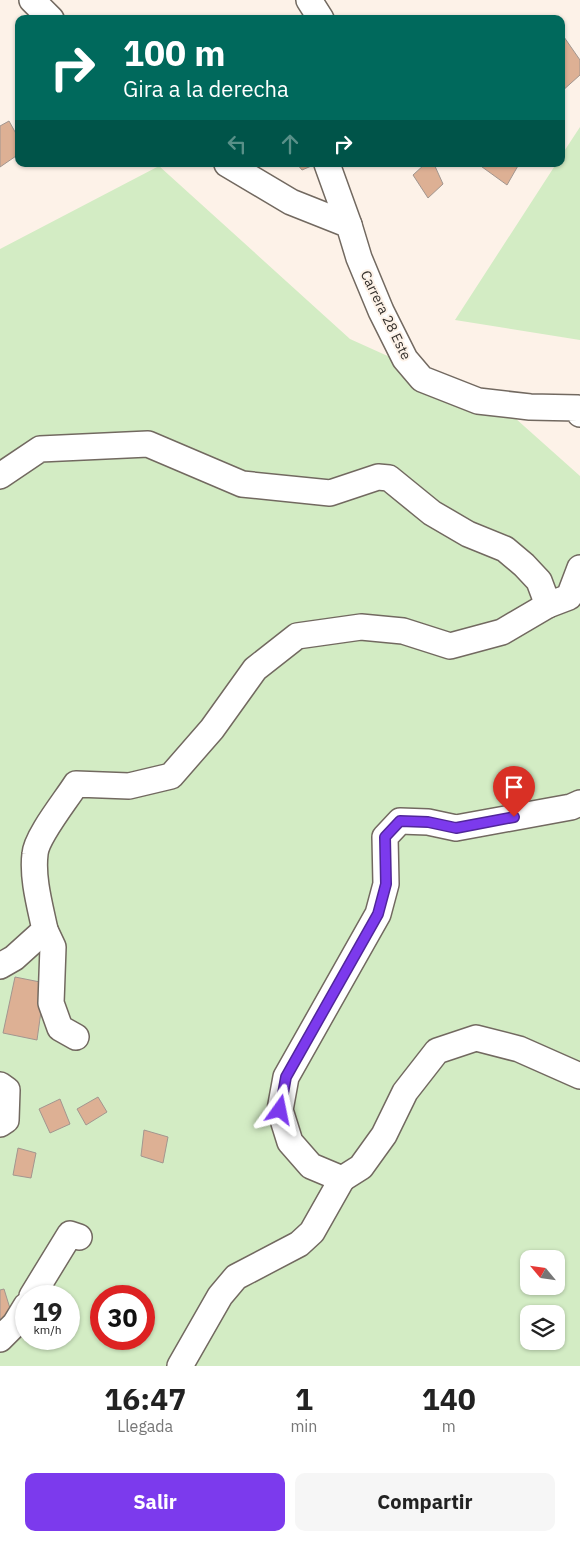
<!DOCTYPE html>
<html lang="es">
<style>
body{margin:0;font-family:"IBM Plex Sans",sans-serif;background:#f6f6f6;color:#222;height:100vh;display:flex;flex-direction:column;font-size:19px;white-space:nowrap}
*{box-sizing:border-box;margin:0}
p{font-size:16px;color:#767676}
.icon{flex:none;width:28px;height:28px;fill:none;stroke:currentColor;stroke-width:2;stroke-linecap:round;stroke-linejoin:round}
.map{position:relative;height:1366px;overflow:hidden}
.sheet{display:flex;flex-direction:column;background:#fff;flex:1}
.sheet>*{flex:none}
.banner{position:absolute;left:15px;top:15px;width:550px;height:152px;border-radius:10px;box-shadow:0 1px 4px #0004;background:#00695c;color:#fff;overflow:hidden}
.needle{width:32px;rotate:299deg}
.fabs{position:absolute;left:520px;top:1250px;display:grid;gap:10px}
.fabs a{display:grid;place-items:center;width:45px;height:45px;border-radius:10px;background:#fff;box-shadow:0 1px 4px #0004;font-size:25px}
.speed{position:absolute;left:15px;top:1285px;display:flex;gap:10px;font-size:25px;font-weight:700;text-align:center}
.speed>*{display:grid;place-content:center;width:65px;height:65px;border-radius:50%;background:#fff;box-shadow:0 1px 4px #0004;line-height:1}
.speed small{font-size:12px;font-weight:400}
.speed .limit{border:8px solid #d22;background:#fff;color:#111}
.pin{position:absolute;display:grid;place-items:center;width:42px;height:42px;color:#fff;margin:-51px -21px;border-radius:50% 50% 50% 0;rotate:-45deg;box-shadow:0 0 5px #0007}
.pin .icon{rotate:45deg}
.me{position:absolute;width:55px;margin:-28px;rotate:12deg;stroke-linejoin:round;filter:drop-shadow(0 0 4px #0008)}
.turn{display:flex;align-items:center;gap:18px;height:105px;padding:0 25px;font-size:22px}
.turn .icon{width:65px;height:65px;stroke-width:2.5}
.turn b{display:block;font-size:35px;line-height:42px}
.lanes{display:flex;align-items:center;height:48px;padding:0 25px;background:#0003;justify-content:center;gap:25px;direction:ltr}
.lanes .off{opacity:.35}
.eta{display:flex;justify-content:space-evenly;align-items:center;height:85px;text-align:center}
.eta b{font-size:30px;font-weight:700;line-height:35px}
.cta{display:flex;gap:10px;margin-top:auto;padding:10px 25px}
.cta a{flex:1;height:58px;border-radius:10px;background:#7c3aed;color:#fff;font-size:20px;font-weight:700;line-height:58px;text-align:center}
.cta a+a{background:#f6f6f6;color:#222}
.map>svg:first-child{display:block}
</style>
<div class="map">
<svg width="580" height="1366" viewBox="0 0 580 1366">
<rect width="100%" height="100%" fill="#fdf2e8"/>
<!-- green -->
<g fill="#d3ecc4" fill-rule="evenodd">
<polygon points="580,127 580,340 455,320 556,164 561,164 561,156"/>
<path d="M159,166l191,173 155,70 75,67v890h-580v-1117zM529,1259h27v27h-27zM26,1296h43v43h-43zM101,1296h43v43h-43zM529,1314h27v27h-27z"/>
</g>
<!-- building -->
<g fill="#ddb094" stroke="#a2968f">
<polygon points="564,37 580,60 580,75 561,92 561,40"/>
<polygon points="9,121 19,139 19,154 0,167 0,126"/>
<polygon points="297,164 316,164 302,170"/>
<polygon points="425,164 434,164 443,184 428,198 413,175"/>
<polygon points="478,164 519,164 507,185"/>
<polygon points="15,977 45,983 37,1040 3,1033"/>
<polygon points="98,1097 107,1112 86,1125 77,1109"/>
<polygon points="60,1099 70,1124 50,1133 39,1109"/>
<polygon points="144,1130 168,1137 163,1163 141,1156"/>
<polygon points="18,1148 36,1153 31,1178 13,1175"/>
<polygon points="4,1289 12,1315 0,1319 0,1290"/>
</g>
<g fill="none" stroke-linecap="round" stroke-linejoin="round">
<defs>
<g id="minor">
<polyline points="32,0 51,19"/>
<polyline points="309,0 321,19"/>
<polyline points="227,164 291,202 349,225 359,258 381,311 405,359 422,379 478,401 530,407 578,408 580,414"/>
<polyline points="327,164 349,225"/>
<polyline points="0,476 40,449 148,444 242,484 330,493 378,477 389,478 432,513 468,534 505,549 524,565 539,581 548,605 569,597 580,568"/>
<polyline points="580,803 571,807 456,828 428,822 400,821 385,837 386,884 378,914 286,1077 280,1110 290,1142 311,1166 342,1179 361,1167 384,1135 405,1092 437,1051 476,1038 519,1049 580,1076"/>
<polyline points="45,930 53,947 51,1003 60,1028 76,1037"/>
<path d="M0,966l14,-8 31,-28c-5,-24 -13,-52 -10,-76 1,-17 31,-54 41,-70l53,2 42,-10 41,-47 43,-60 42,-33 64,-9 42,4 47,15 52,-14 46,-27"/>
<polyline points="0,1085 7,1090 6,1120 0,1124"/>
<polyline points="32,1296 70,1234 79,1237"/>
<polyline points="0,1339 15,1324 26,1306"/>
<polyline points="180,1366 220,1296 236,1277 299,1244 312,1232 342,1179"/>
</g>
</defs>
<!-- minor casing -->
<use href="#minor" stroke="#726960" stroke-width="28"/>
<!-- minor -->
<use href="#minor" stroke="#fff" stroke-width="25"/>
</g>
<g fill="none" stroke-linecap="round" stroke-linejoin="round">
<defs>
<polyline id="route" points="280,1110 286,1077 378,914 386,884 385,837 400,821 428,822 456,828 514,817"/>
</defs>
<!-- route casing -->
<use href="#route" stroke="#51269a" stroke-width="12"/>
<!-- route -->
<use href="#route" stroke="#7c3aed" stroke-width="9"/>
</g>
<g text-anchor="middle" stroke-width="4" stroke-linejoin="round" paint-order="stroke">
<!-- street labels -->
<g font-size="14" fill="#34302c" stroke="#fdf2e8">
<text transform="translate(386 315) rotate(64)" y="5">Carrera 28 Este</text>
</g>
</g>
</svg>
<div class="fabs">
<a><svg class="needle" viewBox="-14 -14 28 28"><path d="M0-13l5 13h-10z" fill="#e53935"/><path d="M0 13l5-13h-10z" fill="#767676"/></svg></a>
<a><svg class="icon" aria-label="layers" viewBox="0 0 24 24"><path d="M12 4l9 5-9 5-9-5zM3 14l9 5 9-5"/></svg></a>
</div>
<div class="speed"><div>19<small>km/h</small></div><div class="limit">30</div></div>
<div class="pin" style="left:514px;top:817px;background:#d93025"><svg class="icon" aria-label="arrive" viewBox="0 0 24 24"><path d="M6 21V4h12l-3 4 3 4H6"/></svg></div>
<svg class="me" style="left:280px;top:1110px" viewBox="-20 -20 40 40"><path d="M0-17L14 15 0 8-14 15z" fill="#7c3aed" stroke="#fff" stroke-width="4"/></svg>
<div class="banner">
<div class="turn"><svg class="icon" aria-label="right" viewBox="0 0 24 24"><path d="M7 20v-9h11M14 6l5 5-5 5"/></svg><div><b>100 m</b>Gira a la derecha</div></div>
<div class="lanes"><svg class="icon off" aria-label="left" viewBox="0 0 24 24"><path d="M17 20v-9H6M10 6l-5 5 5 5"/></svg><svg class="icon off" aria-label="ahead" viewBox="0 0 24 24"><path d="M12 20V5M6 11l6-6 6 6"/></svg><svg class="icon" aria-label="right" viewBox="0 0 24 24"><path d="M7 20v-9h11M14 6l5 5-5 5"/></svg></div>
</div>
</div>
<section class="sheet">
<div class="eta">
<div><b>16:47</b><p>Llegada</p></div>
<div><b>1</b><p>min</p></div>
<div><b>140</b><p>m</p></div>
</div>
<div class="cta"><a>Salir</a><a>Compartir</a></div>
</section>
